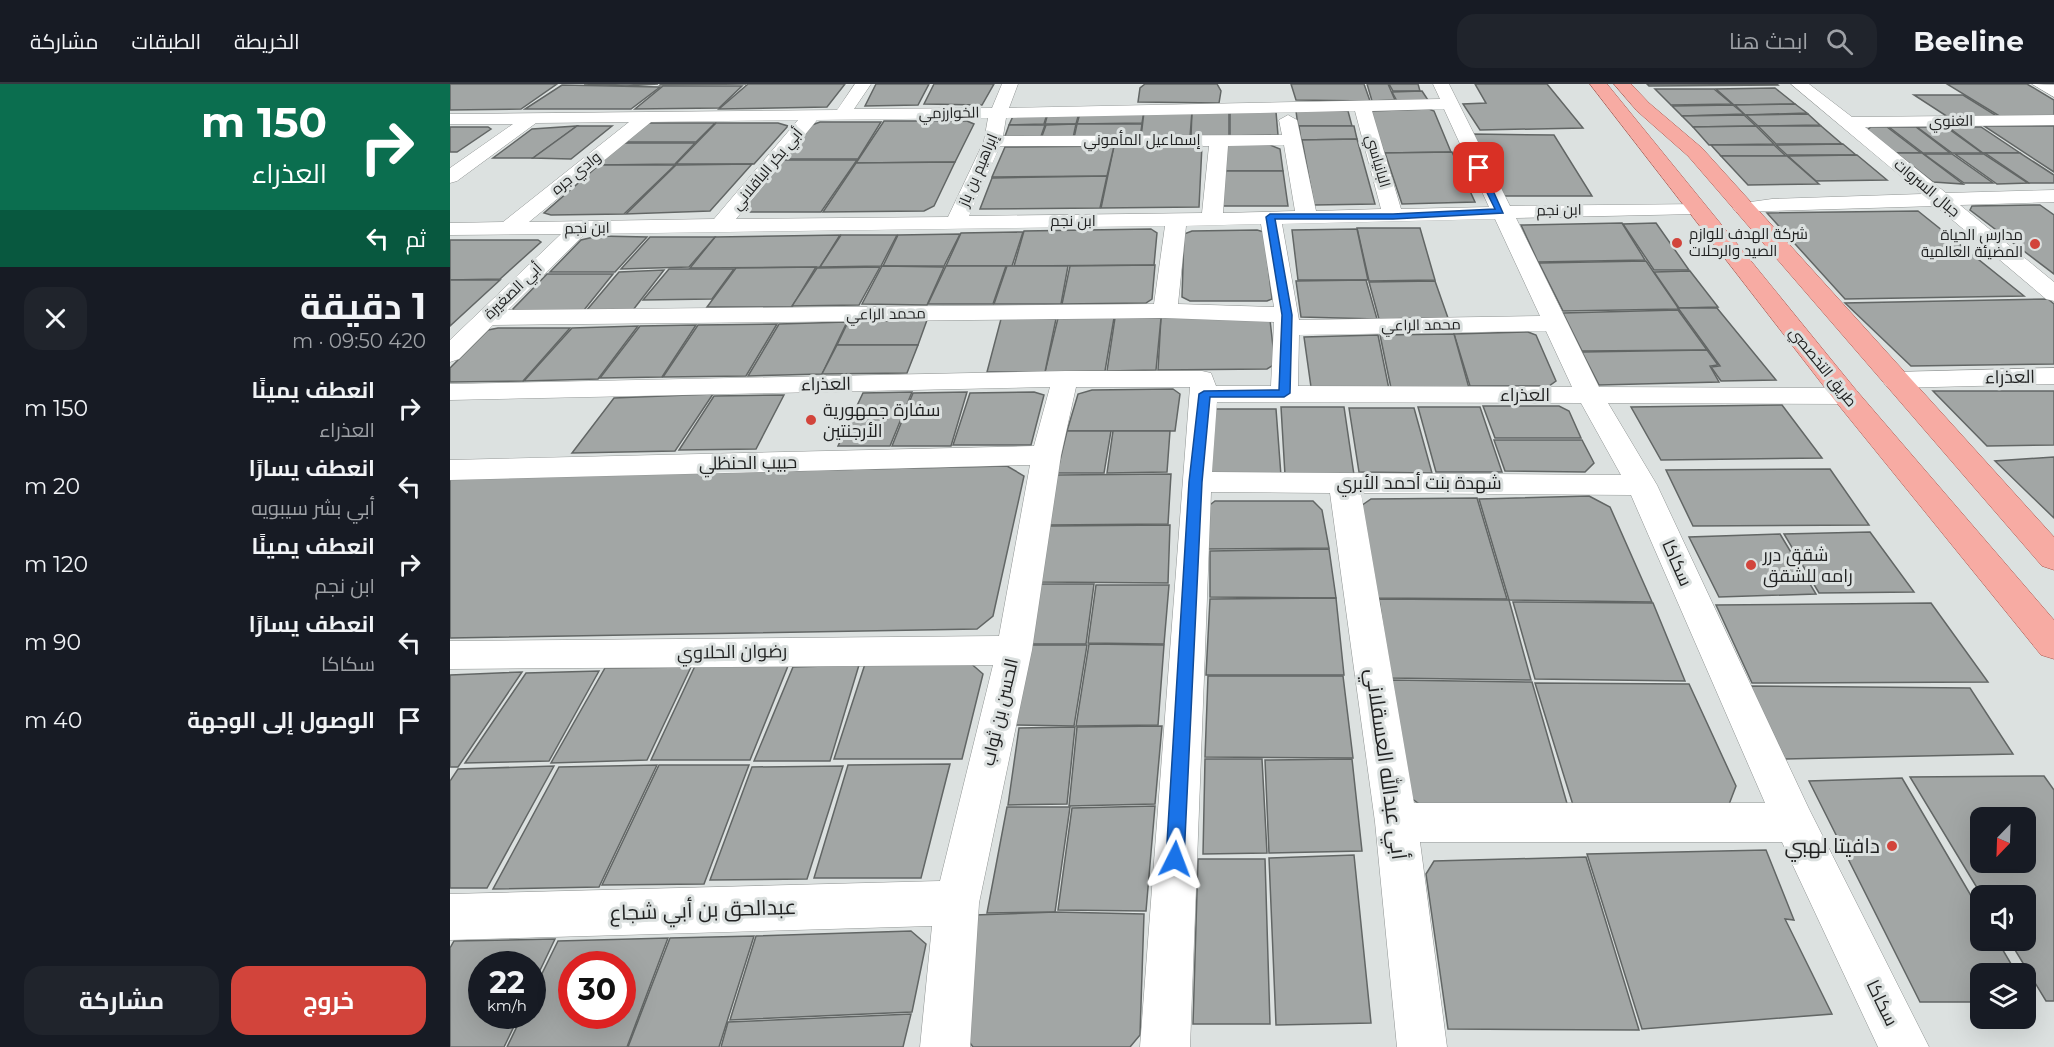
<!DOCTYPE html>
<html lang="ar">
<meta charset="utf-8">
<style>
body{margin:0;font-family:Montserrat,Cairo,sans-serif;background:#20242c;color:#f1f3f6;direction:rtl;height:100vh;display:flex;flex-direction:column;font-size:22px;white-space:nowrap}
*{box-sizing:border-box;margin:0}
p{font-size:20px;color:#9ea1a6}
.icon{flex:none;width:33px;height:33px;fill:none;stroke:currentColor;stroke-width:2;stroke-linecap:round;stroke-linejoin:round}
.map{position:relative;flex:1;overflow:hidden;direction:ltr}
.panel{display:flex;flex-direction:column;background:#171b24;width:450px}
.panel>*{flex:none}
.top-card{background:#0b6e4f;color:#fff;overflow:hidden}
.needle{width:39px;rotate:203deg}
.buttons{position:absolute;left:1520px;top:723px;display:grid;gap:12px}
.buttons a{display:grid;place-items:center;width:66px;height:66px;border-radius:12px;background:#171b24;box-shadow:0 6px 24px #0002;font-size:30px}
.speed{position:absolute;left:18px;top:867px;display:flex;gap:12px;font-size:30px;font-weight:700;text-align:center}
.speed>*{display:grid;place-content:center;width:78px;height:78px;border-radius:50%;background:#171b24;box-shadow:0 6px 24px #0002;line-height:1}
.speed small{font-size:15px;font-weight:400}
.speed .limit{border:9px solid #d22;background:#fff;color:#111}
.pin{position:absolute;display:grid;place-items:center;width:51px;height:51px;color:#fff;margin:-26px;border-radius:12px;box-shadow:0 3px 9px #0006}
.me{position:absolute;width:66px;margin:-33px;rotate:3deg;stroke-linejoin:round;filter:drop-shadow(0 0 4px #0008)}
.turn{display:flex;align-items:center;gap:21px;height:126px;padding:0 24px;font-size:27px}
.turn .icon{width:78px;height:78px;stroke-width:2.5}
.turn b{display:block;font-size:42px;line-height:51px}
.then{display:flex;align-items:center;height:57px;padding:0 24px;background:#0003;gap:12px;font-size:22px}
.round{display:grid;place-items:center;flex:none;width:63px;height:63px;border-radius:18px;background:#20242c}
.head{display:flex;align-items:center;justify-content:space-between;height:102px;padding:0 24px}
h1{font-size:36px;font-weight:700;line-height:45px}
.action{display:flex;gap:12px;margin-top:auto;padding:12px 24px}
.action a{flex:1;height:69px;border-radius:18px;background:#d2443b;color:#fff;font-size:24px;font-weight:700;line-height:69px;text-align:center}
.action a+a{background:#20242c;color:#f1f3f6}
ul{padding:0;list-style:none}
li{display:flex;align-items:center;gap:18px;height:78px;padding:0 24px}
li div{flex:1}
li b{display:block;font-size:22px}
li em{font-style:normal}
header{display:flex;align-items:center;gap:36px;box-sizing:border-box;height:84px;padding:0 30px;background:#171b24;border-bottom:2px solid #363941}
header strong{font-size:28px}
nav{display:flex;gap:33px;margin-inline-start:auto;font-size:21px}
.search{width:420px;height:54px;background:#20242c;display:flex;align-items:center;gap:15px;box-sizing:border-box;padding:0 21px;border-radius:18px;color:#9ea1a6;font-size:22px}
main{display:flex;flex:1;min-height:0}
.map>svg:first-child{display:block}
</style>
<header>
<strong>Beeline</strong>
<div class="search"><svg class="icon" aria-label="search" viewBox="0 0 24 24"><circle cx="10" cy="10" r="6"/><path d="M15 15l6 6"/></svg>ابحث هنا</div>
<nav><a>الخريطة</a><a>الطبقات</a><a>مشاركة</a></nav>
</header>
<main>
<div class="map">
<svg width="1604" height="963" viewBox="0 0 1604 963">
<rect width="100%" height="100%" fill="#dce1e0"/>
<!-- building -->
<g fill="#a2a6a5" stroke="#626665" stroke-width="1.5" fill-rule="evenodd">
<polygon points="0,0 107,0 71,25 0,26"/>
<polygon points="134,0 208,0 176,2"/>
<polygon points="211,0 296,0 210,1"/>
<polygon points="298,0 395,0 377,23 269,25"/>
<polygon points="426,0 479,0 468,21 415,22"/>
<polygon points="484,0 544,0 532,21 474,20"/>
<polygon points="695,0 767,0 771,7 769,19 688,18 690,4"/>
<polygon points="841,0 914,0 920,17 846,16"/>
<polygon points="917,0 938,0 945,16 922,17"/>
<polygon points="939,0 968,0 970,7 943,7"/>
<polygon points="1025,0 1097,0 1133,44 1030,46 1013,20 1036,19"/>
<polygon points="1197,0 1327,0 1328,1 1199,2"/>
<polygon points="1497,0 1577,0 1604,16 1604,33 1551,33"/>
<polygon points="112,1 210,3 181,25 75,25"/>
<polygon points="213,2 292,2 269,24 185,25"/>
<polygon points="1325,4 1345,20 1284,21 1266,5"/>
<polygon points="1205,5 1264,5 1282,20 1221,21"/>
<polygon points="972,7 978,16 947,17 942,8"/>
<polygon points="1464,11 1513,11 1550,34 1501,35"/>
<polygon points="1345,20 1357,29 1295,31 1285,21"/>
<polygon points="1283,21 1294,30 1232,32 1222,22"/>
<polygon points="979,25 984,27 1001,68 934,69 920,27"/>
<polygon points="694,27 692,39 627,40 630,29"/>
<polygon points="742,27 779,27 779,52 741,53"/>
<polygon points="742,27 740,53 691,53 694,28"/>
<polygon points="780,27 826,28 828,51 780,52"/>
<polygon points="846,27 898,27 902,42 848,42"/>
<polygon points="598,29 629,29 626,40 595,40"/>
<polygon points="564,30 597,30 594,40 559,41"/>
<polygon points="1358,30 1370,41 1308,42 1296,31"/>
<polygon points="1294,31 1306,42 1243,43 1232,32"/>
<polygon points="434,37 517,37 524,40 505,78 406,79"/>
<polygon points="370,38 431,38 408,75 331,75 359,42"/>
<polygon points="195,39 265,39 246,58 171,58"/>
<polygon points="266,39 328,39 338,42 304,80 226,80"/>
<polygon points="626,40 623,54 591,55 596,41"/>
<polygon points="627,40 692,40 690,54 624,54"/>
<polygon points="559,41 595,41 590,55 554,55"/>
<polygon points="127,42 83,74 43,74 82,45"/>
<polygon points="127,42 162,42 121,75 83,74"/>
<polygon points="849,42 904,42 907,55 851,56"/>
<polygon points="1306,42 1324,60 1259,61 1243,43"/>
<polygon points="1308,42 1371,42 1392,60 1326,60"/>
<polygon points="1534,42 1604,42 1604,88"/>
<polygon points="0,43 38,43 41,45 7,68 0,68"/>
<polygon points="1421,43 1437,43 1471,69 1445,69 1417,46"/>
<polygon points="1439,43 1466,43 1500,69 1473,69"/>
<polygon points="1467,43 1496,43 1532,69 1502,69"/>
<polygon points="1498,43 1531,43 1570,69 1533,69"/>
<polygon points="1021,50 1104,51 1142,112 1051,112"/>
<polygon points="907,55 925,120 864,121 852,56"/>
<polygon points="172,59 245,59 225,80 148,81"/>
<polygon points="1393,60 1406,71 1337,71 1326,61"/>
<polygon points="752,61 749,123 651,124 664,62"/>
<polygon points="770,61 820,61 830,65 833,87 770,87"/>
<polygon points="1261,61 1324,61 1336,72 1271,72"/>
<polygon points="664,62 657,92 542,93 555,63"/>
<polygon points="1002,68 1025,118 952,120 935,69"/>
<polygon points="1446,69 1472,69 1513,100 1483,98"/>
<polygon points="1535,69 1570,69 1604,91 1604,99 1579,99"/>
<polygon points="1474,70 1502,70 1543,99 1514,99"/>
<polygon points="1505,70 1534,70 1578,99 1547,100"/>
<polygon points="1407,71 1437,96 1366,97 1338,72"/>
<polygon points="1271,72 1337,72 1369,100 1298,101"/>
<polygon points="330,76 407,76 371,128 292,128"/>
<polygon points="505,78 484,122 474,127 373,128 406,79"/>
<polygon points="302,80 260,127 176,130 226,81"/>
<polygon points="149,81 225,81 174,130 101,131 94,129"/>
<polygon points="770,87 833,87 838,122 771,122"/>
<polygon points="657,92 650,124 530,125 542,94"/>
<polygon points="1590,121 1604,131 1604,190 1520,126 1522,122"/>
<polygon points="1468,127 1574,212 1395,215 1317,129"/>
<polygon points="1172,139 1195,176 1088,178 1071,141"/>
<polygon points="1206,139 1239,186 1204,186 1173,140"/>
<polygon points="907,144 970,144 985,196 919,197"/>
<polygon points="701,145 707,149 704,181 564,182 574,147"/>
<polygon points="907,145 918,196 848,196 842,146"/>
<polygon points="807,146 814,148 822,215 817,217 740,217 732,213 734,150 742,147"/>
<polygon points="573,148 562,182 496,182 511,149"/>
<polygon points="510,150 494,182 433,182 448,151"/>
<polygon points="390,151 370,183 240,184 265,153"/>
<polygon points="391,151 447,151 431,182 370,183"/>
<polygon points="148,152 197,153 165,188 100,188 131,156"/>
<polygon points="200,153 265,153 239,183 171,185"/>
<polygon points="0,156 88,156 91,158 50,195 0,196"/>
<polygon points="1196,177 1229,225 1113,227 1089,179"/>
<polygon points="705,181 702,215 696,219 612,220 620,182"/>
<polygon points="432,182 494,183 477,221 412,220"/>
<polygon points="496,182 556,182 543,220 478,220"/>
<polygon points="557,182 618,182 611,220 544,220"/>
<polygon points="366,183 342,223 257,223 286,184"/>
<polygon points="430,183 409,221 342,222 367,184"/>
<polygon points="219,185 284,185 262,215 193,216"/>
<polygon points="214,186 183,226 136,227 169,188"/>
<polygon points="1240,187 1268,223 1229,224 1204,188"/>
<polygon points="97,190 163,190 134,226 65,229 63,225"/>
<polygon points="0,196 50,196 0,242"/>
<polygon points="916,196 927,235 851,233 846,197"/>
<polygon points="985,197 998,234 929,235 919,198"/>
<polygon points="1598,215 1604,220 1604,280 1461,282 1395,219"/>
<polygon points="1228,224 1267,224 1326,296 1271,297 1261,283 1270,282"/>
<polygon points="1228,226 1257,266 1132,267 1113,229"/>
<polygon points="711,233 820,236 825,280 817,285 708,286"/>
<polygon points="608,234 664,234 655,287 595,288"/>
<polygon points="665,234 711,234 706,286 657,287"/>
<polygon points="551,235 606,235 595,288 537,288"/>
<polygon points="477,236 468,261 387,261 398,238"/>
<polygon points="397,238 372,290 298,292 329,240"/>
<polygon points="327,240 296,292 213,293 248,241"/>
<polygon points="246,241 212,293 150,294 190,242"/>
<polygon points="188,242 148,295 74,297 122,244"/>
<polygon points="48,244 120,244 73,297 0,298 0,284 38,246"/>
<polygon points="1078,248 1086,251 1106,297 1099,302 1020,302 1004,250"/>
<polygon points="1004,250 1019,304 941,304 930,251"/>
<polygon points="928,251 939,305 861,303 854,253"/>
<polygon points="387,261 468,261 457,289 372,290"/>
<polygon points="1257,266 1268,281 1260,282 1269,298 1149,301 1132,268"/>
<polygon points="723,305 730,310 725,347 617,347 628,310 642,306"/>
<polygon points="1483,307 1604,307 1604,361 1537,362"/>
<polygon points="462,308 440,362 388,362 413,309"/>
<polygon points="517,308 501,362 442,362 463,309"/>
<polygon points="584,308 594,311 581,361 503,361 520,309"/>
<polygon points="263,310 225,367 122,369 164,314"/>
<polygon points="334,311 306,365 229,366 264,312"/>
<polygon points="1332,321 1372,374 1211,376 1181,323"/>
<polygon points="1033,322 1109,322 1119,327 1131,354 1045,354"/>
<polygon points="831,323 894,323 904,391 835,391"/>
<polygon points="968,323 1030,323 1052,388 986,388"/>
<polygon points="899,324 964,324 982,389 909,388"/>
<polygon points="761,325 826,325 831,392 760,391"/>
<polygon points="617,347 661,347 654,389 607,389"/>
<polygon points="663,347 720,347 717,388 657,389"/>
<polygon points="1044,356 1132,356 1144,379 1135,388 1055,387"/>
<polygon points="1604,373 1604,434 1545,377"/>
<polygon points="557,382 574,392 543,532 527,545 0,554 0,394"/>
<polygon points="1380,385 1419,441 1243,442 1216,386"/>
<polygon points="721,390 718,440 598,441 607,391"/>
<polygon points="1139,412 1160,423 1202,518 1059,516 1029,415"/>
<polygon points="1027,414 1057,515 924,514 908,424 921,415"/>
<polygon points="765,417 863,417 872,426 879,464 758,465 757,423"/>
<polygon points="720,441 718,499 589,498 599,442"/>
<polygon points="1420,448 1464,508 1369,509 1334,450"/>
<polygon points="1330,450 1366,510 1269,513 1239,453"/>
<polygon points="879,465 886,514 760,513 760,467"/>
<polygon points="591,500 644,500 636,560 578,560"/>
<polygon points="646,501 719,501 714,560 638,559"/>
<polygon points="886,514 894,591 756,591 760,515"/>
<polygon points="929,515 1059,516 1081,596 940,594"/>
<polygon points="1063,518 1203,519 1235,597 1085,595"/>
<polygon points="1481,519 1538,598 1302,599 1266,521"/>
<polygon points="639,560 714,561 708,641 626,642"/>
<polygon points="579,561 637,561 624,642 563,641"/>
<polygon points="518,577 533,590 512,675 384,675 415,580"/>
<polygon points="409,581 380,677 304,677 343,583"/>
<polygon points="245,582 338,582 300,676 201,676"/>
<polygon points="241,583 197,676 101,679 155,584"/>
<polygon points="149,587 99,677 15,679 76,589"/>
<polygon points="72,588 8,683 0,683 0,591"/>
<polygon points="758,592 893,592 903,674 755,673"/>
<polygon points="941,596 1082,598 1118,723 975,724 961,714"/>
<polygon points="1085,599 1239,600 1286,702 1278,723 1123,721"/>
<polygon points="1300,602 1520,604 1563,670 1335,675"/>
<polygon points="712,642 705,720 619,722 627,643"/>
<polygon points="625,643 617,720 558,721 569,644"/>
<polygon points="755,675 812,675 817,769 753,770"/>
<polygon points="902,675 912,767 819,769 815,676"/>
<polygon points="500,680 471,794 364,794 398,681"/>
<polygon points="207,681 149,803 43,805 109,683"/>
<polygon points="209,681 299,681 254,800 152,801"/>
<polygon points="104,682 37,804 0,804 0,697 8,685"/>
<polygon points="393,682 357,795 260,796 302,683"/>
<path d="M1594,692l10,14v211h-8l-37,-61h16v-44h-43l-72,-119zM1530,734h45v44h-45z"/>
<polygon points="1452,694 1530,827 1530,856 1547,856 1567,890 1530,890 1530,918 1470,918 1359,697"/>
<polygon points="705,722 696,827 608,826 622,724"/>
<polygon points="557,723 620,723 605,828 537,829"/>
<polygon points="1316,766 1344,836 1335,835 1382,930 1192,945 1137,770"/>
<polygon points="904,771 921,939 826,941 819,774"/>
<polygon points="1136,773 1189,946 998,945 976,790 984,777"/>
<polygon points="748,775 815,775 820,940 743,940"/>
<polygon points="605,828 694,830 690,951 680,963 523,963 506,940 525,831"/>
<polygon points="461,847 476,860 462,928 280,936 306,852"/>
<polygon points="304,852 269,963 178,963 220,854"/>
<path d="M218,854l-41,109h-120l15,-31h10v-22l26,-53zM122,880h50v52h-50z"/>
<polygon points="105,855 82,903 82,880 32,880 32,932 69,932 54,963 0,963 0,864 4,857"/>
<polygon points="461,930 453,963 271,963 278,938"/>
</g>
<g fill="none" stroke-linecap="round" stroke-linejoin="round">
<defs>
<g id="minor">
<path d="M405,0h16l-17,25 138,-1 10,-24h16l-9,24 431,-9 -7,-15h16l61,122 193,-2 3,4 -3,4 -7,2 -180,4 83,169 247,1 10,2 4,6 -4,6 -10,2 -238,-1 49,82 152,324 120,238h-51l-96,-205h-362l27,205h-50l-22,-225 -45,-329 -119,-1 -21,555h-50l50,-660h-114l-15,68 -29,195 -53,253 -9,144h-50l12,-121 -482,14v-46l490,-13 53,-216 -543,4v-28l549,-5 31,-171 -580,15v-20l584,-14 16,-59 -600,13v-16l615,-13h137l9,2 5,13h55l3,-64 -109,-4 -672,7 -34,34 -9,3v-22l111,-106 -111,1v-12l53,-1 126,-100 -93,1 -79,58 -7,2v-15l63,-44h-63v-10l387,-4zM994,25l45,98 -88,2 -29,-98zM905,27l26,98 -65,2 -19,-91 -9,-5 -9,5 3,15 -279,1 3,-18zM538,34l-4,23 -36,76 -212,2 81,-99zM348,36l-84,99 -185,3 122,-100zM834,61l11,66 -72,2 5,-67zM550,62h209l-7,67 -233,3zM1045,135l45,97 -241,4 -17,-96zM811,140l13,83 -96,-3 8,-78zM715,142l-11,78 -646,6 77,-76zM1096,247l26,56 -274,-1 1,-51zM767,318l364,1 40,72 -409,-3zM911,409l270,2 134,308h-351z"/>
<polygon points="1341,0 1359,0 1402,33 1604,31 1604,41 1415,43 1496,109 1604,106 1604,118 1510,121 1604,198 1604,217 1596,215 1486,122 1286,128 1283,124 1286,120 1322,115 1472,110"/>
<polygon points="1582,0 1604,1 1604,13"/>
<polygon points="1604,284 1604,300 1445,304 1436,302 1432,296 1436,290 1445,288"/>
</g>
<g id="major">
<polygon points="1140,0 1157,0 1406,306 1604,536 1604,575 1591,571 1386,318"/>
<polygon points="1164,0 1181,0 1199,19 1252,64 1604,453 1604,486 1592,482 1238,72 1187,27"/>
</g>
</defs>
<!-- minor casing -->
<use href="#minor" stroke="#909493" stroke-width="1"/>
<!-- major casing -->
<use href="#major" stroke="#a9574e" stroke-width="1"/>
<!-- minor -->
<use href="#minor" fill="#fff" fill-rule="evenodd"/>
<!-- major -->
<use href="#major" fill="#f7aba3" fill-rule="evenodd"/>
</g>
<!-- route -->
<polygon fill="#1a73e8" stroke="#114b97" stroke-width="1.5" points="1029,82 1033,84 1053,129 943,135 825,135 842,231 840,309 834,313 760,313 752,398 734,775 732,781 725,783 719,781 716,775 739,398 749,310 754,307 829,306 832,231 816,133 820,130 943,130 1045,125 1025,84"/>
<!-- markers -->
<g fill="#d2443b" stroke="#dce1e0" stroke-width="2">
<circle cx="1227" cy="159" r="6"/>
<circle cx="1585" cy="160" r="6"/>
<circle cx="361" cy="336" r="6"/>
<circle cx="1301" cy="481" r="6"/>
<circle cx="1442" cy="762" r="6"/>
</g>
<g text-anchor="middle" stroke-width="6" stroke-linejoin="round" paint-order="stroke">
<!-- far-street labels -->
<g font-size="15" fill="#212222" stroke="#dce1e0">
<text transform="translate(499 29) rotate(-1)" y="5">الخوارزمي</text>
<text transform="translate(1501 37) rotate(-1)" y="5">الغنوي</text>
<text x="692" y="61">إسماعيل المأموني</text>
<text transform="translate(928 77) rotate(74)" y="5">البانياسي</text>
<text transform="translate(317 85) rotate(-50)" y="5">أبي بكر الباقلاني</text>
<text transform="translate(528 86) rotate(-67)" y="5">إبراهيم بن باز</text>
<text transform="translate(126 89) rotate(-39)" y="5">وادي جره</text>
<text transform="translate(1477 104) rotate(40)" y="5">جبال السروات</text>
<text transform="translate(1109 126) rotate(-1)" y="5">ابن نجم</text>
<text x="623" y="142">ابن نجم</text>
<text transform="translate(137 144) rotate(-1)" y="5">ابن نجم</text>
<text transform="translate(63 207) rotate(-44)" y="5">أبي الصغيرة</text>
<text transform="translate(436 230) rotate(-1)" y="5">محمد الراعي</text>
<text transform="translate(971 241) rotate(-1)" y="5">محمد الراعي</text>
<text transform="translate(1373 283) rotate(51)" y="5">طريق التخصصي</text>
</g>
<!-- far-poi labels -->
<g font-size="15" fill="#212222" stroke="#dce1e0" text-anchor="start">
<text x="1239" y="155">شركة الهدف للوازم<tspan x="1239" dy="17">الصيد والرحلات</tspan></text>
<text x="1573" y="156" text-anchor="end">مدارس الحياة<tspan x="1573" dy="17">المضيئة العالمية</tspan></text>
</g>
<!-- street labels -->
<g font-size="18" fill="#212222" stroke="#dce1e0">
<text transform="translate(1560 293) rotate(-1)" y="6">العذراء</text>
<text transform="translate(376 300) rotate(-1)" y="6">العذراء</text>
<text x="1075" y="317">العذراء</text>
<text transform="translate(298 379) rotate(-1)" y="6">حبيب الحنظلي</text>
<text x="969" y="405">شهدة بنت أحمد الأبري</text>
<text transform="translate(1227 479) rotate(66)" y="6">سكاكا</text>
<text transform="translate(282 568) rotate(-1)" y="6">رضوان الحلاوي</text>
<text transform="translate(550 628) rotate(-77)" y="6">الحسن بن ثواب</text>
<text transform="translate(1432 919) rotate(64)" y="6">سكاكا</text>
</g>
<!-- poi labels -->
<g font-size="18" fill="#212222" stroke="#dce1e0" text-anchor="start">
<text x="373" y="332">سفارة جمهورية<tspan x="373" dy="21">الأرجنتين</tspan></text>
<text x="1313" y="477">شقق درر<tspan x="1313" dy="21">رامه للشقق</tspan></text>
</g>
<!-- near-street labels -->
<g font-size="21" fill="#212222" stroke="#dce1e0">
<text transform="translate(936 680) rotate(82)" y="7">أبي عبدالله العسقلاني</text>
<text transform="translate(253 826) rotate(-2)" y="7">عبدالحق بن أبي شجاع</text>
</g>
<!-- near-poi labels -->
<g font-size="21" fill="#212222" stroke="#dce1e0" text-anchor="end">
<text x="1430" y="769">دافيتا لهبي</text>
</g>
</g>
</svg>
<div class="buttons">
<a><svg class="needle" viewBox="-14 -14 28 28"><path d="M0-13l5 13h-10z" fill="#e53935"/><path d="M0 13l5-13h-10z" fill="#9ea1a6"/></svg></a>
<a><svg class="icon" aria-label="sound" viewBox="0 0 24 24"><path d="M4 9h4l5-4v14l-5-4H4zM17 9q2 3 0 6"/></svg></a>
<a><svg class="icon" aria-label="layers" viewBox="0 0 24 24"><path d="M12 4l9 5-9 5-9-5zM3 14l9 5 9-5"/></svg></a>
</div>
<div class="speed"><div>22<small>km/h</small></div><div class="limit">30</div></div>
<div class="pin" style="left:1029px;top:84px;background:#d93025"><svg class="icon" aria-label="arrive" viewBox="0 0 24 24"><path d="M6 21V4h12l-3 4 3 4H6"/></svg></div>
<svg class="me" style="left:725px;top:775px" viewBox="-20 -20 40 40"><path d="M0-17L14 15 0 8-14 15z" fill="#1a73e8" stroke="#fff" stroke-width="4"/></svg>
</div>
<section class="panel">
<div class="top-card">
<div class="turn"><svg class="icon" aria-label="right" viewBox="0 0 24 24"><path d="M7 20v-9h11M14 6l5 5-5 5"/></svg><div><b>150 m</b>العذراء</div></div>
<div class="then">ثم<svg class="icon" aria-label="left" viewBox="0 0 24 24"><path d="M17 20v-9H6M10 6l-5 5 5 5"/></svg></div>
</div>
<div class="head"><div><h1>1 دقيقة</h1><p>420 m · 09:50</p></div><a class="round"><svg class="icon" aria-label="close" viewBox="0 0 24 24"><path d="M6 6l12 12M18 6L6 18"/></svg></a></div>
<ul>
<li><svg class="icon" aria-label="right" viewBox="0 0 24 24"><path d="M7 20v-9h11M14 6l5 5-5 5"/></svg><div><b>انعطف يمينًا</b><p>العذراء</p></div><em>150 m</em></li>
<li><svg class="icon" aria-label="left" viewBox="0 0 24 24"><path d="M17 20v-9H6M10 6l-5 5 5 5"/></svg><div><b>انعطف يسارًا</b><p>أبي بشر سيبويه</p></div><em>20 m</em></li>
<li><svg class="icon" aria-label="right" viewBox="0 0 24 24"><path d="M7 20v-9h11M14 6l5 5-5 5"/></svg><div><b>انعطف يمينًا</b><p>ابن نجم</p></div><em>120 m</em></li>
<li><svg class="icon" aria-label="left" viewBox="0 0 24 24"><path d="M17 20v-9H6M10 6l-5 5 5 5"/></svg><div><b>انعطف يسارًا</b><p>سكاكا</p></div><em>90 m</em></li>
<li><svg class="icon" aria-label="arrive" viewBox="0 0 24 24"><path d="M6 21V4h12l-3 4 3 4H6"/></svg><div><b>الوصول إلى الوجهة</b></div><em>40 m</em></li>
</ul>
<div class="action"><a>خروج</a><a>مشاركة</a></div>
</section>
</main>
